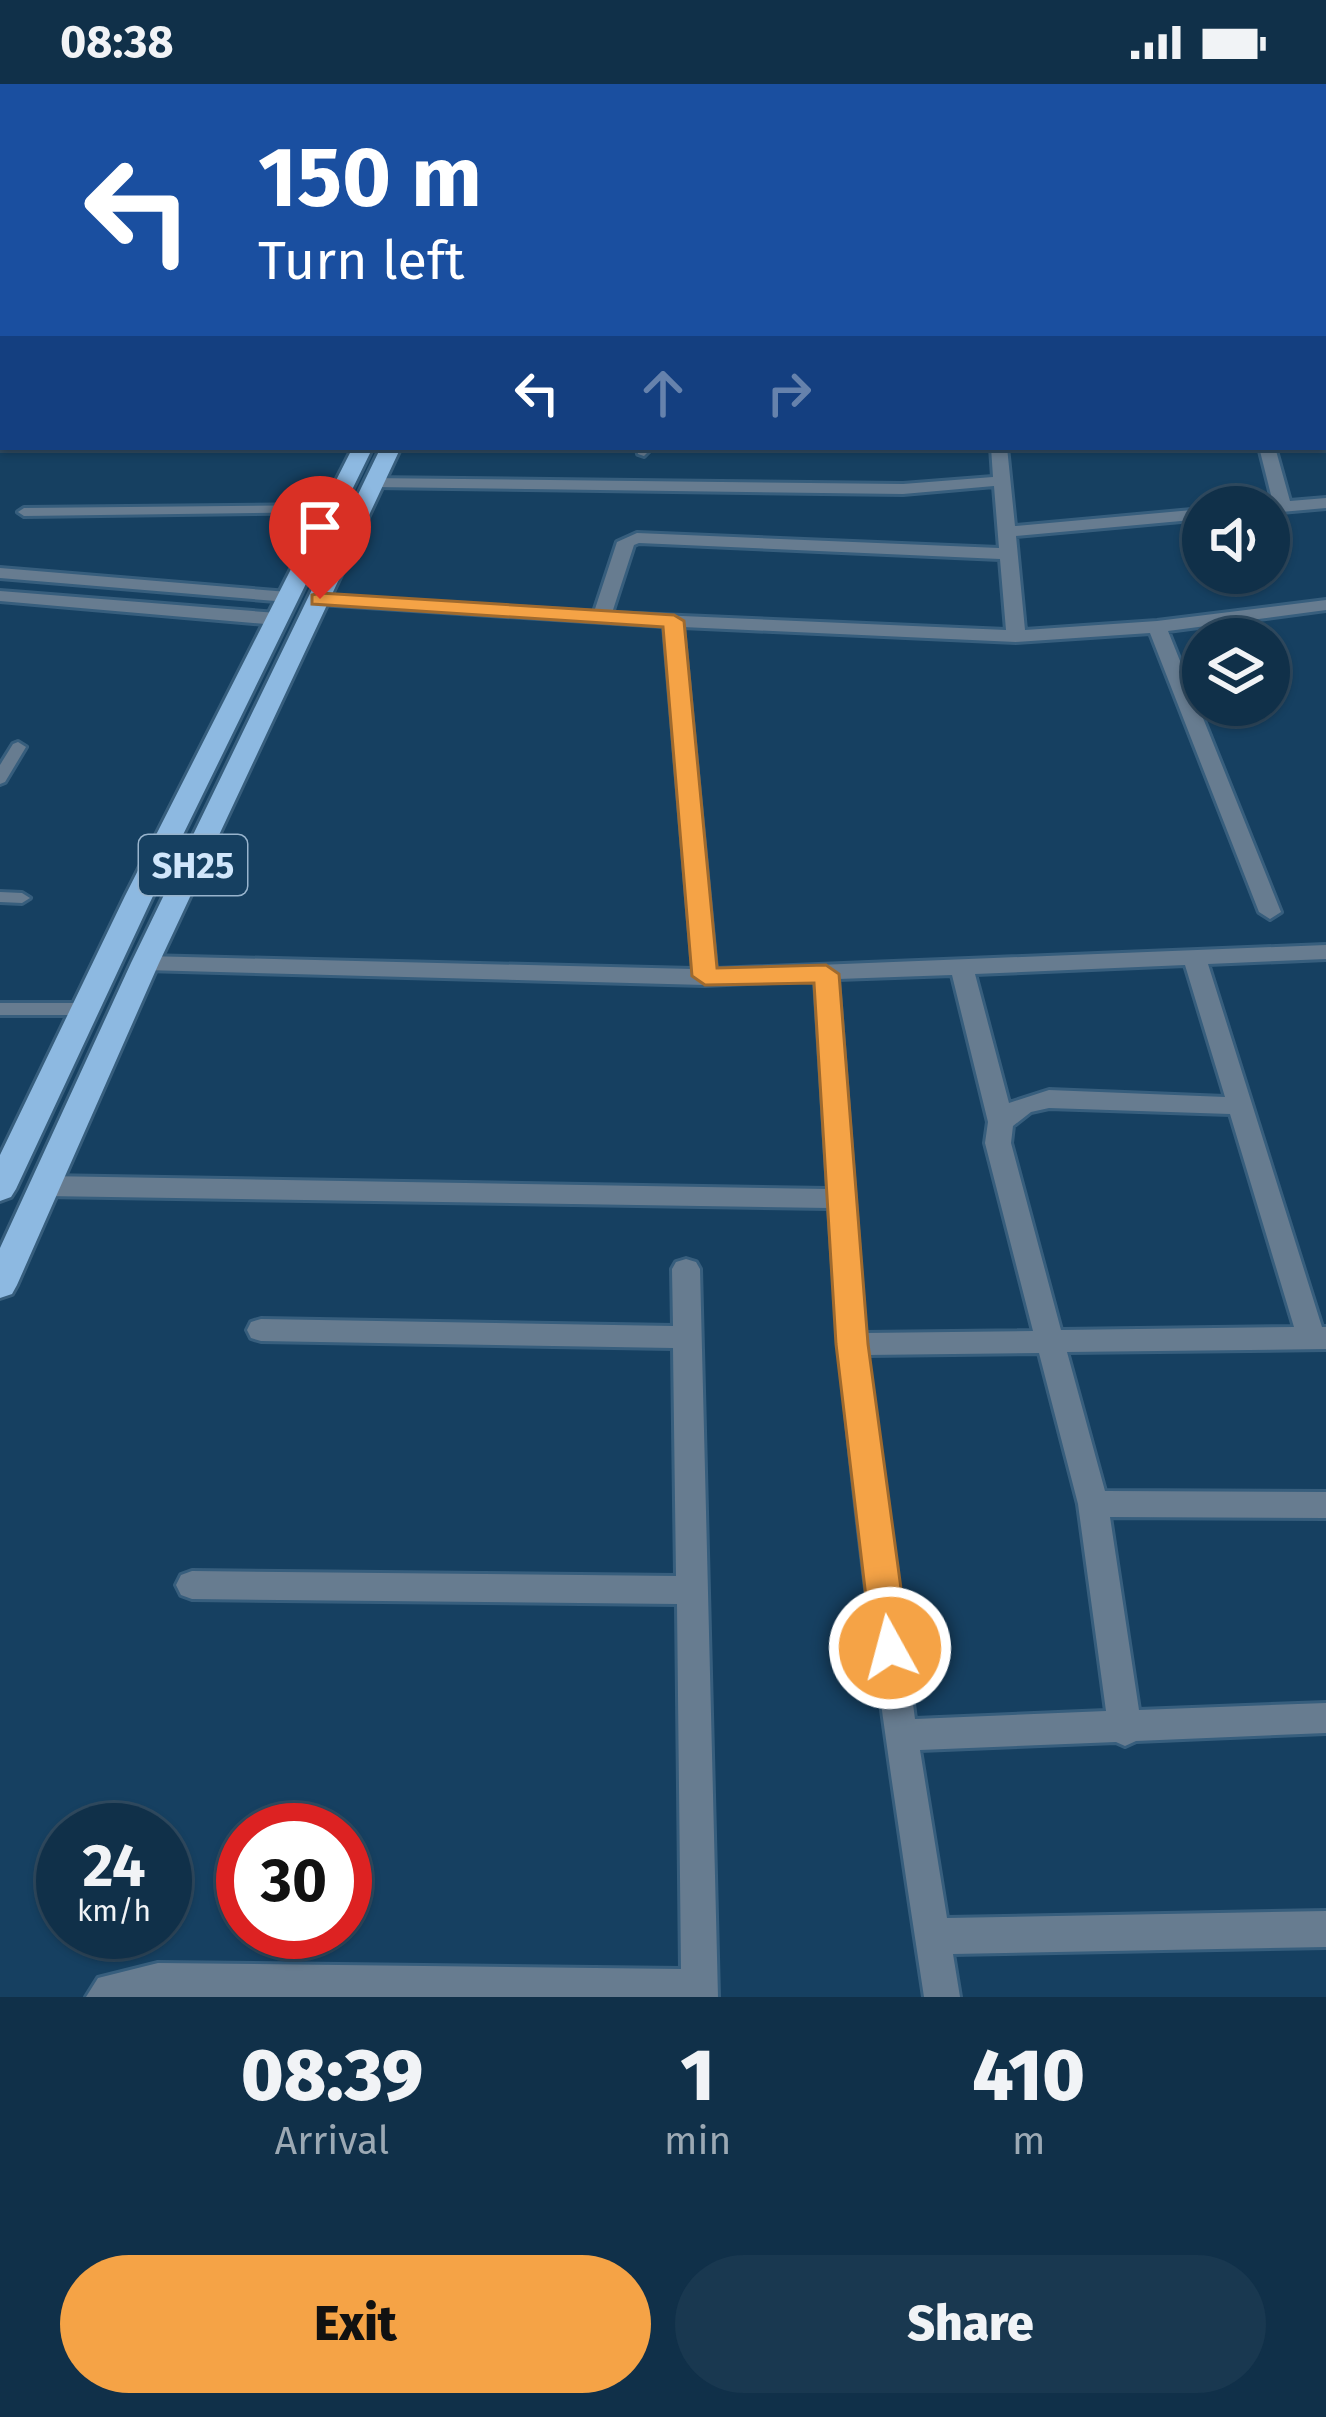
<!DOCTYPE html>
<style>
body{margin:0;font-family:"Fira Sans",sans-serif;background:#193850;color:#f1f3f6;height:100vh;display:flex;flex-direction:column;font-size:45px;white-space:nowrap}
*{box-sizing:border-box;margin:0}
p{font-size:39px;color:#9ca9b4}
.icon{flex:none;width:66px;height:66px;fill:none;stroke:currentColor;stroke-width:2;stroke-linecap:round;stroke-linejoin:round}
.map{position:relative;height:1913px;overflow:hidden}
.sheet{display:flex;flex-direction:column;background:#103049;flex:1}
.sheet>*{flex:none}
.top-card{position:absolute;left:0px;top:0px;width:1326px;height:366px;box-shadow:0 3px 9px #0004,0 0 0 3px #304b61;background:#1a4fa0;color:#fff;overflow:hidden}
.controls{position:absolute;left:1182px;top:402px;display:grid;gap:24px}
.controls a{display:grid;place-items:center;width:108px;height:108px;border-radius:50%;background:#103049;box-shadow:0 3px 9px #0004,0 0 0 3px #304b61;font-size:60px}
.speed{position:absolute;left:36px;top:1719px;display:flex;gap:24px;font-size:60px;font-weight:700;text-align:center}
.speed>*{display:grid;place-content:center;width:156px;height:156px;border-radius:50%;background:#103049;box-shadow:0 3px 9px #0004,0 0 0 3px #304b61;line-height:1}
.speed small{font-size:30px;font-weight:400}
.speed .limit{border:18px solid #d22;background:#fff;color:#111}
.pin{position:absolute;display:grid;place-items:center;width:102px;height:102px;color:#fff;margin:-123px -51px;border-radius:50% 50% 50% 0;rotate:-45deg;box-shadow:0 0 12px #0007}
.pin .icon{rotate:45deg}
.me{position:absolute;width:132px;margin:-66px;rotate:353deg;stroke-linejoin:round;filter:drop-shadow(0 0 9px #0008)}
.turn{display:flex;align-items:center;gap:42px;height:252px;padding:0 60px;font-size:54px}
.turn .icon{width:156px;height:156px;stroke-width:2.5}
.turn b{display:block;font-size:84px;line-height:102px}
.lanes{display:flex;align-items:center;height:114px;padding:0 60px;background:#0003;justify-content:center;gap:60px;direction:ltr}
.lanes .off{opacity:.35}
.eta{display:flex;justify-content:space-evenly;align-items:center;height:204px;text-align:center}
.eta b{font-size:72px;font-weight:800;line-height:84px}
.primary-button{display:flex;gap:24px;margin-top:auto;padding:24px 60px}
.primary-button a{flex:1;height:138px;border-radius:72px;background:#f5a346;color:#111;font-size:48px;font-weight:800;line-height:138px;text-align:center}
.primary-button a+a{background:#193850;color:#f1f3f6}
.status{display:flex;justify-content:space-between;align-items:center;height:84px;padding:0 60px;background:#103049;direction:ltr}
.status svg{height:33px;fill:currentColor}
.map>svg:first-child{display:block}
</style>
<div class="status"><b>08:38</b><svg viewBox="0 0 49 12"><path d="M0 12V9h3v3zM5 12V6h3v6zM10 12V3h3v9zM15 12V0h3v12zM26 1h20v11H26zM47 4h2v5h-2z"/></svg></div>
<div class="map">
<svg width="1326" height="1913" viewBox="0 0 1326 1913">
<rect width="100%" height="100%" fill="#164061"/>
<g fill="none" stroke-linecap="round" stroke-linejoin="round">
<defs>
<g id="lane">
<polygon points="197,0 206,0 204,3 195,3"/>
<polygon points="1326,99 1326,105 1323,106 1323,100"/>
<rect x="1323" y="130" width="3" height="6"/>
<polygon points="331,421 337,425 335,428 24,432 18,428 24,424"/>
<polygon points="18,658 26,663 5,698 0,700 0,681 13,660"/>
<polygon points="0,808 22,809 30,814 22,819 0,818"/>
<polygon points="0,919 84,919 93,925 84,931 0,931"/>
</g>
<g id="street">
<polygon points="3,147 3,159 0,160 0,148"/>
<polygon points="1323,185 1326,186 1326,194 1323,193"/>
<rect x="0" y="226" width="3" height="8"/>
<rect x="1323" y="278" width="3" height="10"/>
<rect x="0" y="287" width="3" height="10"/>
<polygon points="637,363 653,363 644,372 638,370"/>
<path d="M991,363h16l8,79 188,-17v10l-187,17 9,94 132,-9 169,-21v10l-158,21 113,281 -11,7 -11,-7 -109,-279 -134,9 -333,-15 33,342 610,-24v14l-118,5 114,363h4v22l-259,3 38,139 221,1v26l-216,-1 29,193 187,-7v30l-190,8 -11,5 -9,-4 -196,8 27,168 379,-7v36l-373,7 7,43h-36c-40,-262 -78,-524 -95,-789l-784,-12 -9,-3 -4,-7 4,-7 9,-3 783,13 -13,-209 -110,5 -560,-15 -11,-7 11,-7 548,13 -29,-343 -344,-22 -6,-1v-8l280,17 23,-70 20,-9 362,15 -5,-62 -91,8 -529,-7 -6,-1v-8l535,6 90,-7zM639,459l361,16 6,71 -394,-17 22,-68zM1185,881l40,132 -176,-7 -40,13 -34,-129zM952,891l36,147 -3,21 48,188 -168,2 -27,-354zM1049,1024l181,6 64,213 -233,3 -50,-187 2,-17 18,-14zM1039,1269l39,151 28,207 -191,8 -48,-364z"/>
<polygon points="1259,363 1275,363 1290,417 1326,414 1326,424 1269,429 1269,423 1261,423 1273,419"/>
<polygon points="0,484 288,508 297,513 288,518 0,494"/>
<polygon points="0,507 277,529 286,535 277,541 0,517"/>
<polygon points="686,1175 696,1178 700,1185 718,1913 86,1913 98,1894 158,1879 681,1885 677,1520 192,1515 181,1511 176,1501 181,1491 192,1487 676,1492 673,1264 261,1257 251,1254 247,1246 251,1238 261,1235 673,1242 672,1185 676,1178"/>
</g>
<g id="primary">
<rect x="0" y="46" width="3" height="8"/>
<rect x="1323" y="70" width="3" height="10"/>
<polygon points="353,363 373,363 153,812 16,1105 11,1113 0,1117 0,1071 125,812"/>
<polygon points="381,363 401,363 159,879 17,1201 12,1210 0,1214 0,1164 131,879"/>
</g>
</defs>
<!-- lane casing -->
<use href="#lane" stroke="#375e7d" stroke-width="6"/>
<!-- street casing -->
<use href="#street" stroke="#375e7d" stroke-width="6"/>
<!-- primary casing -->
<use href="#primary" stroke="#375e7d" stroke-width="6"/>
<!-- lane -->
<use href="#lane" fill="#677c90" fill-rule="evenodd"/>
<!-- street -->
<use href="#street" fill="#677c90" fill-rule="evenodd"/>
<!-- primary -->
<use href="#primary" fill="#8db9e1" fill-rule="evenodd"/>
</g>
<!-- route -->
<polygon fill="#f5a346" stroke="#9f6a2e" stroke-width="3" points="320,509 674,531 684,537 717,884 826,881 839,890 868,1260 909,1564 903,1576 890,1581 877,1576 872,1564 836,1260 814,899 705,901 692,892 663,543 312,520 312,511"/>
<g text-anchor="middle" stroke-width="12" stroke-linejoin="round" paint-order="stroke">
<!-- shield labels -->
<rect fill="#164061" stroke="#98b4cd" stroke-width="3" x="139" y="751" width="108" height="60" rx="9"/>
<g font-size="36" font-weight="bold" fill="#d0e6fb">
<text x="193" y="794">SH25</text>
</g>
</g>
</svg>
<div class="controls">
<a><svg class="icon" aria-label="sound" viewBox="0 0 24 24"><path d="M4 9h4l5-4v14l-5-4H4zM17 9q2 3 0 6"/></svg></a>
<a><svg class="icon" aria-label="layers" viewBox="0 0 24 24"><path d="M12 4l9 5-9 5-9-5zM3 14l9 5 9-5"/></svg></a>
</div>
<div class="speed"><div>24<small>km/h</small></div><div class="limit">30</div></div>
<div class="pin" style="left:320px;top:515px;background:#d93025"><svg class="icon" aria-label="arrive" viewBox="0 0 24 24"><path d="M6 21V4h12l-3 4 3 4H6"/></svg></div>
<svg class="me" style="left:890px;top:1564px" viewBox="-20 -20 40 40"><circle r="17" fill="#f5a346" stroke="#fff" stroke-width="3"/><path d="M0-11L8 9 0 5-8 9z" fill="#fff"/></svg>
<div class="top-card">
<div class="turn"><svg class="icon" aria-label="left" viewBox="0 0 24 24"><path d="M17 20v-9H6M10 6l-5 5 5 5"/></svg><div><b>150 m</b>Turn left</div></div>
<div class="lanes"><svg class="icon" aria-label="left" viewBox="0 0 24 24"><path d="M17 20v-9H6M10 6l-5 5 5 5"/></svg><svg class="icon off" aria-label="ahead" viewBox="0 0 24 24"><path d="M12 20V5M6 11l6-6 6 6"/></svg><svg class="icon off" aria-label="right" viewBox="0 0 24 24"><path d="M7 20v-9h11M14 6l5 5-5 5"/></svg></div>
</div>
</div>
<section class="sheet">
<div class="eta">
<div><b>08:39</b><p>Arrival</p></div>
<div><b>1</b><p>min</p></div>
<div><b>410</b><p>m</p></div>
</div>
<div class="primary-button"><a>Exit</a><a>Share</a></div>
</section>
